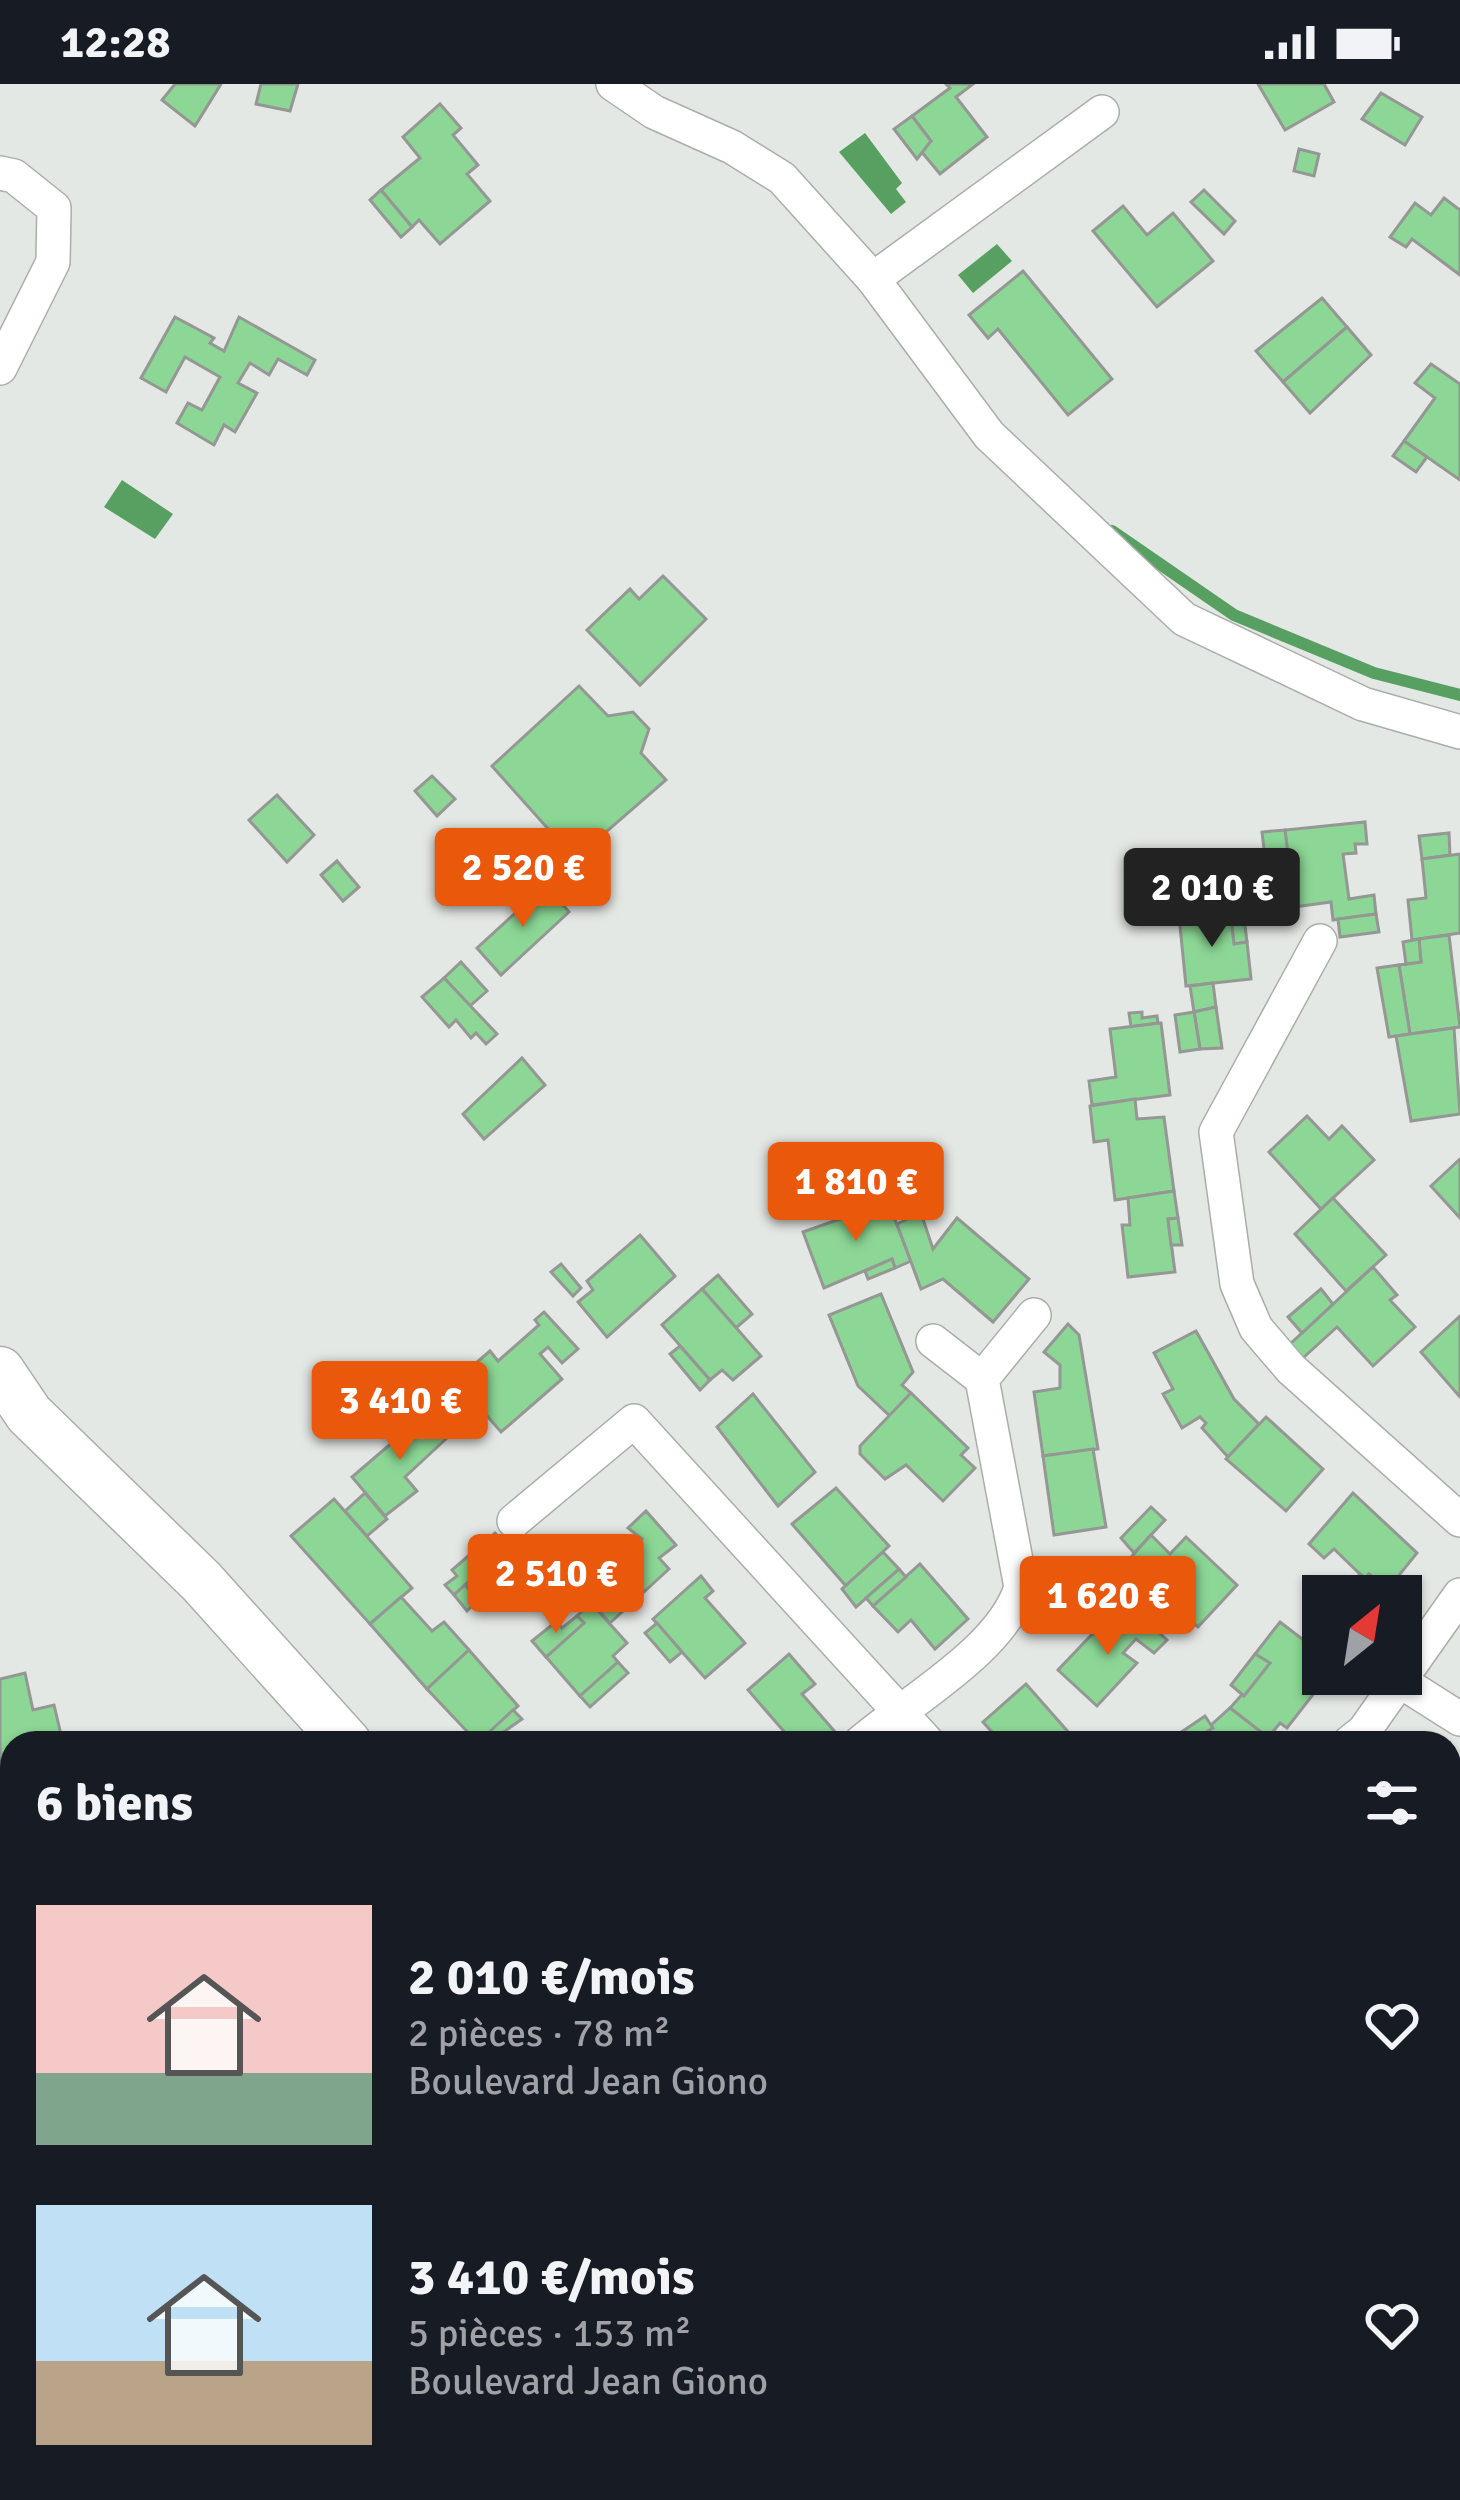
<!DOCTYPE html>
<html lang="fr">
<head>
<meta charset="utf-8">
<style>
	body { margin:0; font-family:Signika,sans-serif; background:#242831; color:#f1f3f6; height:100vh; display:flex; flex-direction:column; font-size:45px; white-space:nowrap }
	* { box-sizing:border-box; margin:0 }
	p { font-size:39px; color:#9ea1a6 }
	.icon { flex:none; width:66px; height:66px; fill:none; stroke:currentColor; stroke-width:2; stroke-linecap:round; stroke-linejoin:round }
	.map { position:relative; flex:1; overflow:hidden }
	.drawer { position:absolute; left:0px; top:1647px; width:1461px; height:771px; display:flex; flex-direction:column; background:#171b24; border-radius:36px 36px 0 0; box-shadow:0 3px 9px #0004 }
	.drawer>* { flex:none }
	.needle { width:78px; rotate:30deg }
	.controls { position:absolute; left:1302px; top:1491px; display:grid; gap:24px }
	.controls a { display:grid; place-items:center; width:120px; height:120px; border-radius:0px; background:#171b24; box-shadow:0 3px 9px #0004; font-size:60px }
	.price { position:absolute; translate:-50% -102px; padding:0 27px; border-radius:12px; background:#ea580c; color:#fff; font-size:39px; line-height:78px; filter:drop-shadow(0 3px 6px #0008) }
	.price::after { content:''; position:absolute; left:50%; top:72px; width:36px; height:27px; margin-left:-18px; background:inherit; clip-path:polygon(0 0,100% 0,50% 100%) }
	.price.on { background:#222; color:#fff }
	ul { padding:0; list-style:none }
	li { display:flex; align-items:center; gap:36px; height:300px; padding:0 36px }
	li span { display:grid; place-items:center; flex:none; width:336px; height:240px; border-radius:0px; color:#555 }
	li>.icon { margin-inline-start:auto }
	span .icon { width:144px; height:144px; fill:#fffc; stroke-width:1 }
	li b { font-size:51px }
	h2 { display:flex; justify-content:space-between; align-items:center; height:144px; padding:0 36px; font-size:51px }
	.status { display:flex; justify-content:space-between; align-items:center; height:84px; padding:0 60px; background:#171b24; direction:ltr }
	.status svg { height:33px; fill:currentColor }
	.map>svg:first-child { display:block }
</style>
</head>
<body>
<div class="status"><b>12:28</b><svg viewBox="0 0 49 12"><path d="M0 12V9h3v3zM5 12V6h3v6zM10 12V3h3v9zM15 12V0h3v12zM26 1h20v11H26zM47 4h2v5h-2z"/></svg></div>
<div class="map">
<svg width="1460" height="2416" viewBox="0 0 1460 2416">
	<rect width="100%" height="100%" fill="#e4e8e4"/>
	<!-- water -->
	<g fill="#58a062">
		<polygon points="865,49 902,99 896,105 906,118 891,130 839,68"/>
		<polygon points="997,160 1012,177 973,209 958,191"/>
		<polygon points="122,396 173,430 155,455 104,423"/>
	</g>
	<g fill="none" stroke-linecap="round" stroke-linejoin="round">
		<!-- stream -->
		<polyline stroke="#58a062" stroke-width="12" points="1112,447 1234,531 1374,589 1460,611"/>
	</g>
	<!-- building -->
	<g fill="#8cd795" stroke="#949794" stroke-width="3">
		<polygon points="175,0 221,0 195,42 162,16"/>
		<polygon points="261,0 298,0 290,27 256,20"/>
		<polygon points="946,0 973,0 956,13 987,53 940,90 920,66 931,57 912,32 950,4"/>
		<polygon points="1258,0 1324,0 1334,18 1285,46"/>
		<polygon points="1381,9 1422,33 1405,61 1362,35"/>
		<polygon points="440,20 461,44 453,51 478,81 467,90 490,117 440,160 419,136 412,143 381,106 420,74 403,53"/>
		<polygon points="912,32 931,57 917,75 894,45"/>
		<polygon points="1299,65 1319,70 1314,92 1294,87"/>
		<polygon points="381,106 412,143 401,153 370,116"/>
		<polygon points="1204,106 1235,137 1224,150 1191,118"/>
		<polygon points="1444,114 1460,126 1460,191 1412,155 1406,163 1390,153 1415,119 1431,131"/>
		<polygon points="1123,122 1147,151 1173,129 1213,177 1157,223 1093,147"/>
		<polygon points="1023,187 1112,295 1068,331 998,245 988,254 969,231"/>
		<polygon points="1322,214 1347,243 1283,298 1256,267"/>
		<polygon points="175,233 214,254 210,259 224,267 239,233 315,276 307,291 278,275 269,291 250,279 238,299 257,309 235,348 224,341 214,361 177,339 188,319 202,326 220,293 185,273 166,308 141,294"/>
		<polygon points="1347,243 1371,271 1310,329 1283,298"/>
		<polygon points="1431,280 1460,300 1460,396 1404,357 1435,314 1415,299"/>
		<polygon points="1404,357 1427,373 1416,388 1393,372"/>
		<polygon points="663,492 706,535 640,601 587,546 630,505 639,515"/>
		<polygon points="579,602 608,632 633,628 649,645 641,669 666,696 575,775 492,682"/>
		<polygon points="432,692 455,715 437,732 415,707"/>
		<polygon points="277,711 314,751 287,778 249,736"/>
		<polygon points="1365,738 1367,760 1355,760 1356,769 1343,770 1349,815 1374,811 1376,830 1333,836 1331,818 1294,823 1285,746"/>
		<polygon points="1285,746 1290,786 1267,790 1262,748"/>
		<polygon points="1449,749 1450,771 1422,775 1419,752"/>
		<polygon points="1460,770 1460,849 1412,856 1408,816 1426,814 1422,775"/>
		<polygon points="337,777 359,803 343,817 321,791"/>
		<polygon points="546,801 569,828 501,891 477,864"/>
		<polygon points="1243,825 1247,858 1234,860 1230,827"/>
		<polygon points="1230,827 1234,860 1247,858 1251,895 1186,902 1179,832"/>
		<polygon points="1376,830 1379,848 1340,853 1338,835"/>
		<polygon points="1449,851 1460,943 1410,950 1399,881 1421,878 1419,855"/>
		<polygon points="1419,855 1421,878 1406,880 1403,858"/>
		<polygon points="461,878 487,907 470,922 444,894"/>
		<polygon points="1399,881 1410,950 1389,953 1377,884"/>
		<polygon points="444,894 497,950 486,960 476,949 471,954 456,936 449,943 422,913"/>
		<polygon points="1213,899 1216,923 1194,928 1190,902"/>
		<polygon points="1216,923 1222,964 1200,965 1194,928"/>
		<polygon points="1142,928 1142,934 1157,932 1158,939 1131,943 1129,929"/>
		<polygon points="1194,928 1200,965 1180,968 1175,931"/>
		<polygon points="1161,939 1170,1011 1092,1021 1089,997 1116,993 1110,945"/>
		<polygon points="1454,944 1460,1030 1411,1037 1396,952"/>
		<polygon points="522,974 545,1001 484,1055 463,1030"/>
		<polygon points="1135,1015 1137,1035 1164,1033 1174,1107 1115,1116 1108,1056 1094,1058 1090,1022"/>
		<polygon points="1307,1032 1329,1055 1342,1042 1374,1076 1321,1125 1269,1068"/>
		<polygon points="1460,1075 1460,1134 1431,1102"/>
		<polygon points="1174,1107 1178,1134 1168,1135 1175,1188 1128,1193 1122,1141 1130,1141 1128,1114"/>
		<polygon points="1333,1114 1386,1171 1346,1207 1295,1150"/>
		<polygon points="888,1118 911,1177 895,1184 892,1175 824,1204 803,1148"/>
		<polygon points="921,1129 933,1165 957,1134 1029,1195 993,1238 943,1195 921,1205 897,1140"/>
		<polygon points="1178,1134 1182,1161 1171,1161 1168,1135"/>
		<polygon points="640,1151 675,1192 607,1253 578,1218 593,1206 587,1197"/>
		<polygon points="892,1175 895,1184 868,1195 865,1187"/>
		<polygon points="561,1180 581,1204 573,1212 551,1188"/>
		<polygon points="1373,1183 1397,1211 1390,1216 1415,1243 1373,1282 1337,1243 1303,1274 1290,1260"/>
		<polygon points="718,1191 752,1230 736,1244 702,1205"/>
		<polygon points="702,1205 761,1272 733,1296 722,1286 710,1296 662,1241"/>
		<polygon points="1321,1205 1333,1220 1302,1249 1288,1233"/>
		<polygon points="881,1210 913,1288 902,1301 911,1309 890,1332 858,1302 829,1231"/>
		<polygon points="544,1228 578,1265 562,1279 548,1263 540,1270 562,1295 501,1348 456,1296 490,1267 498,1277 539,1241 535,1236"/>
		<polygon points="1460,1232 1460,1313 1421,1268"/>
		<polygon points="1068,1240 1079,1251 1098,1365 1043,1372 1034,1308 1060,1304 1060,1281 1044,1268"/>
		<polygon points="1196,1247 1234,1315 1259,1340 1228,1373 1202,1344 1206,1339 1200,1333 1182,1344 1163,1310 1173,1305 1154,1269"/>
		<polygon points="680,1262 710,1296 700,1306 670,1270"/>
		<polygon points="911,1309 968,1364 961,1371 975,1384 943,1417 906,1381 885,1395 860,1370 860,1362"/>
		<polygon points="753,1310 815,1388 778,1422 717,1343"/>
		<polygon points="423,1325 448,1353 405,1393 417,1407 385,1432 352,1393 407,1346 402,1343"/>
		<polygon points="1266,1333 1323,1385 1286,1427 1226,1375"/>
		<polygon points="1093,1365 1106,1443 1054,1451 1043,1372"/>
		<polygon points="836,1404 889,1462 846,1502 792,1440"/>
		<polygon points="365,1409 387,1435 367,1452 345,1427"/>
		<polygon points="1353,1409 1417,1469 1388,1505 1369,1490 1365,1494 1360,1490 1334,1465 1324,1474 1309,1460"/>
		<polygon points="334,1415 412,1504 370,1540 291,1452"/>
		<polygon points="1151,1423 1165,1436 1134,1469 1121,1454"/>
		<polygon points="646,1427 676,1461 659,1474 669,1485 610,1539 571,1496 599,1468 613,1484 642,1455 628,1444"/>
		<polygon points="495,1449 508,1464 454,1511 445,1501 457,1492 452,1486"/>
		<polygon points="1151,1451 1170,1470 1186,1453 1237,1501 1198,1543 1124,1481"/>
		<polygon points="508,1464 522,1479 478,1516 465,1501"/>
		<polygon points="883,1468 899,1485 856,1523 842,1505"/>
		<polygon points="920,1480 968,1535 935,1565 911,1536 898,1548 873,1522"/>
		<polygon points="899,1485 906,1493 873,1522 866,1514"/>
		<polygon points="1360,1490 1365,1494 1369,1490 1388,1505 1382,1512 1368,1512 1353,1498"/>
		<polygon points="701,1492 713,1507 705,1514 745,1559 705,1594 653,1535"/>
		<polygon points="465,1501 478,1516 467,1527 454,1511"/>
		<polygon points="401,1513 432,1547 444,1538 469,1566 427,1605 370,1540"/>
		<polygon points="591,1519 627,1559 613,1572 618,1578 580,1612 546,1573 584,1539 577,1532"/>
		<polygon points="1137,1528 1167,1556 1154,1569 1136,1555 1123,1569 1137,1579 1097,1622 1058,1586 1097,1545 1110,1557"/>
		<polygon points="577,1532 584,1539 546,1573 532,1557 557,1537 562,1544"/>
		<polygon points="1280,1538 1323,1571 1323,1590 1329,1590 1287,1644 1280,1639 1268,1654 1230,1624 1270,1579 1255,1570"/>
		<polygon points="657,1539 682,1568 670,1578 645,1549"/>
		<polygon points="469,1566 518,1622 478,1659 427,1605"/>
		<polygon points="789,1570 815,1600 802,1610 836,1649 825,1659 794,1659 748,1606"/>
		<polygon points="1255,1570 1270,1579 1244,1612 1231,1601"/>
		<polygon points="618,1578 628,1589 590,1623 580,1612"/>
		<polygon points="25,1589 33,1626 54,1621 63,1659 12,1659 12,1767 0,1770 0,1595"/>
		<polygon points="1026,1600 1078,1659 1030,1659 1024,1651 1016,1659 1002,1659 983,1638"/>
		<polygon points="1230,1624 1265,1651 1258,1659 1191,1659"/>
		<polygon points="513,1626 522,1635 488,1659 483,1654"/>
		<polygon points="1205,1632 1213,1644 1187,1659 1180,1649"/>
		<polygon points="1457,1707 1460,1758 1449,1759 1449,1708"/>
		<polygon points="12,1767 12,1941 0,1944 0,1770"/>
		<polygon points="1460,2015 1460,2083 1449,2079 1449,2042"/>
		<polygon points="1449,2146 1460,2150 1460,2207 1454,2221 1449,2219"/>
		<polygon points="13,2406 78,2406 81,2416 1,2416 0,2410"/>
		<polygon points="1170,2406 1219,2406 1206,2416 1178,2416"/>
	</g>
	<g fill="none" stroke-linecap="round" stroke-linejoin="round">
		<!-- street casing -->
		<g stroke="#aaaeab" stroke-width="36">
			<g id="street">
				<polyline points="613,0 654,28 732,63 782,94 873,195 989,351 1184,535 1363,620 1460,648"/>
				<polyline points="0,89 14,92 54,124 53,178 0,284"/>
				<polyline points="873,195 1102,28"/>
				<polyline points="1320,857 1216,1048 1237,1200 1256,1244 1291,1285 1460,1436"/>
				<polyline points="933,1257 982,1295"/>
				<polyline points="514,1437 634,1337 928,1659"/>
				<polyline points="1400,1597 1460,1635"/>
				<path d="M 860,1659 C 909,1617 1003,1565 1021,1503 L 982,1295 L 1034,1231"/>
				<polyline points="1349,1659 1364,1647 1460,1511"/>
				<polyline points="0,2104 12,2118"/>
				<polyline points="216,2406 222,2416"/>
				<polyline points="494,2416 505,2406"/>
			</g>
		</g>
		<!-- secondary casing -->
		<g stroke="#aaaeab" stroke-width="51">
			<g id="secondary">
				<polyline points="0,1287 29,1330 201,1497 347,1659"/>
				<polyline points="956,2406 965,2416"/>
				<polyline points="1015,2406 1022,2416"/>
			</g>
		</g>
		<!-- street -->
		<use href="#street" stroke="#fff" stroke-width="33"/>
		<!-- secondary -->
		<use href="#secondary" stroke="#fff" stroke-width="48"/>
	</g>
</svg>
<div class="controls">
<a><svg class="needle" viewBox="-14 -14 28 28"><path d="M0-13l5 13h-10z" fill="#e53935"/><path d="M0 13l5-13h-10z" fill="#9ea1a6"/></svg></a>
</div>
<b class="price" style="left:523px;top:846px">2 520 €</b>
<b class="price on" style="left:1212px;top:866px">2 010 €</b>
<b class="price" style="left:856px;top:1160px">1 810 €</b>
<b class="price" style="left:400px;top:1379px">3 410 €</b>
<b class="price" style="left:556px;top:1552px">2 510 €</b>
<b class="price" style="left:1108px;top:1574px">1 620 €</b>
<section class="drawer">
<h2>6 biens<svg class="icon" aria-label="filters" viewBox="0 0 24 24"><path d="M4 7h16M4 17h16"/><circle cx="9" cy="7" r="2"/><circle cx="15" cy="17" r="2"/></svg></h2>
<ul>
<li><span style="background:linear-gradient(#f6c9c9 70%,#7fa58c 0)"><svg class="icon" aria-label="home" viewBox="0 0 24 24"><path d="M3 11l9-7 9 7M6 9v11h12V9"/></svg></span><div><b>2 010 €/mois</b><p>2 pièces · 78 m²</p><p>Boulevard Jean Giono</p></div><svg class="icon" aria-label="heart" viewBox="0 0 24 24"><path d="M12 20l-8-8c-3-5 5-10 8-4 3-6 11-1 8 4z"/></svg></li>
<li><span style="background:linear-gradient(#bfe0f5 65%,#b9a48a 0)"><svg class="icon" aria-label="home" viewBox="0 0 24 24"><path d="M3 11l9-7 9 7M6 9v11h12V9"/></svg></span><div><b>3 410 €/mois</b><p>5 pièces · 153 m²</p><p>Boulevard Jean Giono</p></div><svg class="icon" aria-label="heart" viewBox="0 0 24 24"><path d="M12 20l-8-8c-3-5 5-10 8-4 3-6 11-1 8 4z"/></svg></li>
</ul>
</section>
</div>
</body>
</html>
